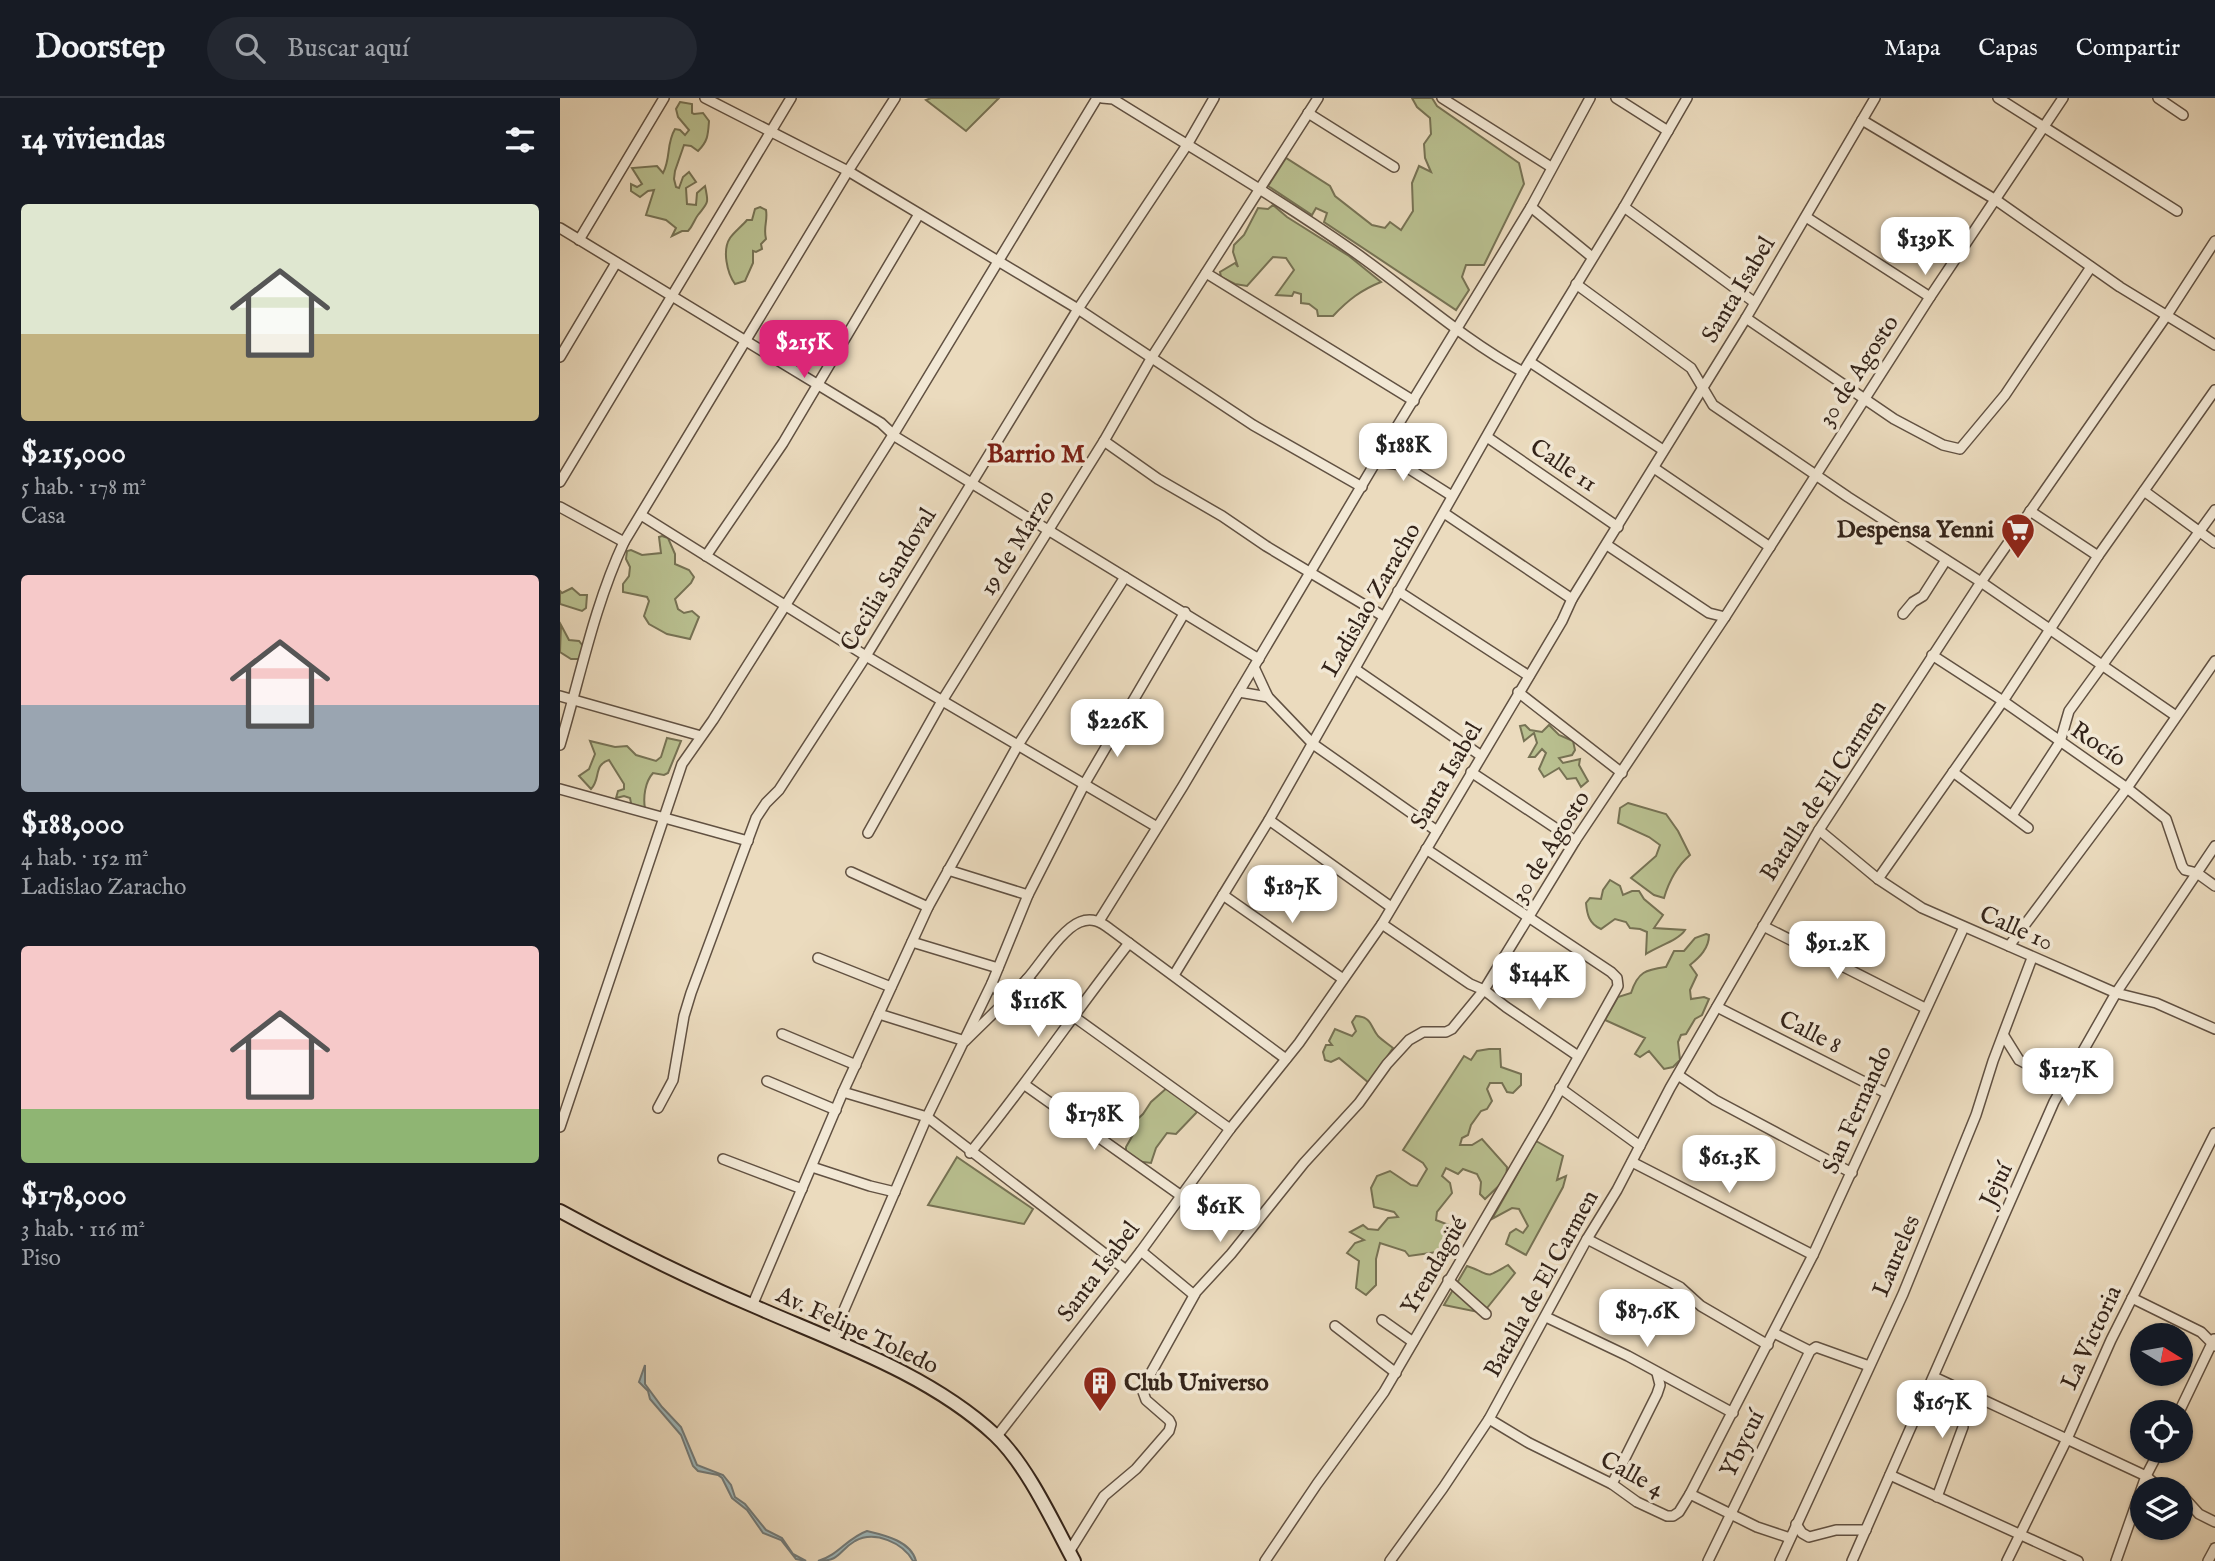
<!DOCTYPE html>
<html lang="es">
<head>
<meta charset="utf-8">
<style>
	body { margin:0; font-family:"IM FELL English",serif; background:#242831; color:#f1f3f6; height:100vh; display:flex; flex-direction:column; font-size:26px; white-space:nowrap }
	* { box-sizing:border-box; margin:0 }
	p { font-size:23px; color:#9ea1a6 }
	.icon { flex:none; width:38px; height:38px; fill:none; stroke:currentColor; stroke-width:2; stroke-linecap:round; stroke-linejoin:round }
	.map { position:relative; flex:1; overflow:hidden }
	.side { display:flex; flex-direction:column; background:#171b24; width:560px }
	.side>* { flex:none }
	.needle { width:46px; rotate:101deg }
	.tools { position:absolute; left:1570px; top:1225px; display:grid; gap:14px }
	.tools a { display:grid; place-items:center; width:63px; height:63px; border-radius:50%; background:#171b24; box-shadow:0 2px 5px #0004; font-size:35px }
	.price { position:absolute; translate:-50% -60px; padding:0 16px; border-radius:14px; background:#fff; color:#222; font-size:23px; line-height:46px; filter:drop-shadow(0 2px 4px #0008) }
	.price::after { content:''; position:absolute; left:50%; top:42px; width:21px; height:16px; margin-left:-10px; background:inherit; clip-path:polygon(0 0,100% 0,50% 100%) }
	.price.on { background:#db2777; color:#fff }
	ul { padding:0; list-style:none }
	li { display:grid; align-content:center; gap:14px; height:371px; padding:0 21px }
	li span { display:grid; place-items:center; height:217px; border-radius:7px; color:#555 }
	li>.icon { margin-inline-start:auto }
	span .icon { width:126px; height:126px; fill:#fffc; stroke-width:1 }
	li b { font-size:30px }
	h2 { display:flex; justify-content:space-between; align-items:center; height:84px; padding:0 21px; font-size:30px }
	header { display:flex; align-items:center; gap:42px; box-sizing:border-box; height:98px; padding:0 35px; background:#171b24; border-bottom:2px solid #363941 }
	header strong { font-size:33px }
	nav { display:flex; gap:38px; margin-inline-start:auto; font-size:24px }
	.search { width:490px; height:63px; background:#242831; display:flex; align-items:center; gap:18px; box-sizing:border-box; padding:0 24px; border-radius:38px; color:#9ea1a6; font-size:26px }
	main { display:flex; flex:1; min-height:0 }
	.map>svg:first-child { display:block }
</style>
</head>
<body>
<header>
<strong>Doorstep</strong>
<div class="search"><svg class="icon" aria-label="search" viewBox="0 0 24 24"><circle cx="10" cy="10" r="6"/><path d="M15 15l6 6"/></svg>Buscar aquí</div>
<nav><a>Mapa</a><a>Capas</a><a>Compartir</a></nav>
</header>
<main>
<section class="side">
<h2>14 viviendas<svg class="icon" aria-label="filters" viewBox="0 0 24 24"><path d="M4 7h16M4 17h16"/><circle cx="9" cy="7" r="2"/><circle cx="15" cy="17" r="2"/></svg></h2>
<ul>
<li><span style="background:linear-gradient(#dfe7d0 60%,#c2b280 0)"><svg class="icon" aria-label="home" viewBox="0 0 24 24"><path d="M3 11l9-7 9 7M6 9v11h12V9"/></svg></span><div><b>$215,000</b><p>5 hab. · 178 m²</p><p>Casa</p></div></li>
<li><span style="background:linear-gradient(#f6c9c9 60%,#9aa5b1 0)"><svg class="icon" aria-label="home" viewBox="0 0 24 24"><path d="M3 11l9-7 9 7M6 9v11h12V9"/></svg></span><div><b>$188,000</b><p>4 hab. · 152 m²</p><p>Ladislao Zaracho</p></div></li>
<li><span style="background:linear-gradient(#f6c9c9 75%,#8fb573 0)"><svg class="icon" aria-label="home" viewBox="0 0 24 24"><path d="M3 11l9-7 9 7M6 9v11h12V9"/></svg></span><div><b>$178,000</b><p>3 hab. · 116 m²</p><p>Piso</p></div></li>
</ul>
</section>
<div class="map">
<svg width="1655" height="1463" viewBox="0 0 1655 1463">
	<rect width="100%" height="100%" fill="#ebdbbe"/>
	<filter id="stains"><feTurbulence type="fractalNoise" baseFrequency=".00286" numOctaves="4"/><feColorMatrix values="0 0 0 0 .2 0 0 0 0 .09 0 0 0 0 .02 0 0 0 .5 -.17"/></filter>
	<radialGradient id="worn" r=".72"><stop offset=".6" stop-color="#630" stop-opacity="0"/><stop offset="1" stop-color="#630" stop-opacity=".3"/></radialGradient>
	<!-- green -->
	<g fill="#b9c090" stroke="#767254" stroke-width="2">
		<polygon points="371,0 439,0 406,33 366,2"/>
		<polygon points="852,0 872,0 877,8 959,65 964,86 924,167 906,167 902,179 909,192 896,212 764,124 767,115 756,110 752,117 708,88 726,60 770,88 775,98 812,127 825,130 830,124 841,132 853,113 852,85 859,68 871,74 865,60 864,46 871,36 870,20 857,9"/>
		<path d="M 120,4 L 132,6 L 132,15 L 134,16 L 143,15 L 149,23 C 148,37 148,43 138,53 L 131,48 L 124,47 L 115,73 L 114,81 L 116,89 L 119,90 L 123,79 L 129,74 L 136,84 L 126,90 L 127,106 L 136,107 L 137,95 L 145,88 C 149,106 148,104 138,117 C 134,122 133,128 128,133 L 122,133 L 112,138 L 116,130 L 106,122 L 86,117 L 94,92 L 88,93 L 80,99 L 71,93 L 71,86 L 77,89 L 82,86 L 72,70 L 97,68 L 103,75 C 111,60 106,46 115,31 L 120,32 L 125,37 L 129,32 L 118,19 L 116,11 Z"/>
		<path d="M 713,107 L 727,119 L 789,158 L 821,184 C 801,192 788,202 773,218 L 758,218 L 757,212 L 749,206 L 741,205 L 741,196 L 734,194 L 732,198 L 716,197 L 734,172 L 726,160 L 713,159 L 687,188 L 675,186 L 661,179 L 660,174 L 675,165 L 678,169 L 673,154 L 674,147 L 684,137 L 698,110 L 708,111 Z"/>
		<path d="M 200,109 L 206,112 C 208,123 203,129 206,141 L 201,146 L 202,151 L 196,154 L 193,153 L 193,165 L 185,183 L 175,186 C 167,175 162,152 170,140 C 174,134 182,128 187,122 L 192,122 L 195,111 Z"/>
		<polygon points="102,438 108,440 115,456 115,466 129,472 134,479 131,485 115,501 118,511 124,515 132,513 139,519 130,541 107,536 89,526 84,518 89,503 87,499 63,494 63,486 69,478 70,469 66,461 67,453 71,452 82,457 101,455 99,439"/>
		<polygon points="12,490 20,497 27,497 26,510 22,513 0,506 0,493 2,495"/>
		<polygon points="1,527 9,542 19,543 23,548 23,555 19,561 11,561 0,554"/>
		<polygon points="965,627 970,632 982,634 989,627 999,637 1013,643 1015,652 1012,657 999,660 1003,665 1020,661 1019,667 1028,683 1021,689 1016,680 1007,681 999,670 984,679 979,671 986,655 982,651 975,659 969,659 977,645 974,635 964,643 960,628"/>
		<path d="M 107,640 L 121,643 L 108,675 L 104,677 L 93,675 C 85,684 83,699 85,711 L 72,710 L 70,700 L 64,698 L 56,700 L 58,693 L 64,691 L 64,686 L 49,662 C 33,667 41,681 31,691 L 19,678 L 29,671 L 35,656 L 30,643 L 55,649 L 67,648 L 76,657 L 96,663 L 101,659 Z"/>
		<path d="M 1068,705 L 1106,716 L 1118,733 L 1130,757 C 1116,769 1109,783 1104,800 L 1094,797 L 1071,780 L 1096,758 L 1100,747 L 1089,739 L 1058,725 L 1060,710 Z"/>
		<path d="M 1050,782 L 1060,788 L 1063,797 L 1072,793 L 1079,793 L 1084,801 L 1103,817 L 1094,830 L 1125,832 C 1119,842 1098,848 1086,856 L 1087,834 L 1080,831 L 1070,830 L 1066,824 L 1055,821 L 1041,831 C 1029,826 1027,816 1026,805 L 1030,800 L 1041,801 L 1043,792 Z"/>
		<path d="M 1146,836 L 1149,837 C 1149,850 1140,859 1130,867 L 1137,877 L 1130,892 L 1131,901 L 1144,899 L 1149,901 L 1142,917 L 1135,921 L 1126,936 L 1121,937 L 1118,944 L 1120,962 L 1113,969 L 1104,971 L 1089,953 L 1080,959 L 1075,956 L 1085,940 L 1045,922 L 1058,899 L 1071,895 C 1078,873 1086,872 1106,869 L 1114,853 L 1124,853 L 1135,840 Z"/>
		<path d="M 796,918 C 812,919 810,928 818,938 C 822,942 828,946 833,950 L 809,985 L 779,960 L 771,964 L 765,962 L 763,954 L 766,947 L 772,947 L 769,943 L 775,931 L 792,938 L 796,933 L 792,924 Z"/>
		<polygon points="929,951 940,951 941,969 961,976 961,987 953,995 947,994 942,985 930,985 927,991 932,1003 927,1011 921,1013 911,1027 908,1037 902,1040 900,1047 912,1047 922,1041 947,1069 946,1081 925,1101 920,1096 921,1084 917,1076 903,1071 898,1076 886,1070 882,1078 890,1085 892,1095 877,1114 876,1122 894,1129 887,1142 877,1154 849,1158 845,1153 820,1145 816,1161 816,1187 806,1197 796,1190 799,1163 787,1155 795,1145 804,1142 790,1134 803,1127 808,1131 818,1132 828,1120 838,1119 834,1114 814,1109 811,1090 817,1078 830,1073 851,1087 857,1088 867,1071 863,1065 843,1052 904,958 911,962 917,953"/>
		<polygon points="609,988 637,1014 616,1036 607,1035 596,1050 591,1065 576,1063 566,1054 566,1049 574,1035 572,1026 583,1016 591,1004"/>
		<polygon points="976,1043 1003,1058 997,1082 1006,1078 1003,1089 966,1157 946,1146 950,1135 956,1131 963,1135 968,1128 959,1111 952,1110 932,1121"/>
		<polygon points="397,1059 473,1111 464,1126 368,1107"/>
		<path d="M 948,1167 L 955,1175 L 923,1215 L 884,1207 L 907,1168 C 934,1177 922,1182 948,1167 Z"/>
	</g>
	<!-- water -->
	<g fill="#9db8bc" stroke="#737c7b" stroke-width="2">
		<polygon points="85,1267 85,1286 102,1309 121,1329 137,1367 163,1377 171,1387 175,1399 185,1406 206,1432 222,1440 233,1456 246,1463 236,1461 221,1442 203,1435 187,1412 172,1400 162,1380 158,1377 138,1373 133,1368 121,1337 90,1301 88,1293 79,1284"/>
		<path d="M 307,1433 C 324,1437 351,1443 356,1463 L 353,1463 C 343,1445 315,1432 295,1443 C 278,1453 281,1463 258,1463 C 279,1457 287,1440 307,1433 Z"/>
	</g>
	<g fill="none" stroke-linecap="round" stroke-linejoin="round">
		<!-- street casing -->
		<g stroke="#615142" stroke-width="12">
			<g id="street">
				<polyline points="145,0 288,73 518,211 693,327 802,389"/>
				<path d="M 542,0 L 553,1 C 633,51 715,98 793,153 C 850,193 902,241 963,274"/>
				<polyline points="882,0 991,69"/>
				<polyline points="1030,0 971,109 1032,159"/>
				<polyline points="1056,0 1108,33"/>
				<polyline points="1438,0 1617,113"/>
				<polyline points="1598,0 1623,17"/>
				<polyline points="748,15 834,69"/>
				<polyline points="1302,22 1436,102 1560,189 1655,247"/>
				<polyline points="1064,109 1194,204"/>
				<polyline points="1246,119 1370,199"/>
				<polyline points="0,130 321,325 336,339 699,561"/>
				<polyline points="19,142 104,0"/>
				<polyline points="646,175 854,303"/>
				<polyline points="1016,186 1131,270 1153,307 1288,399 1421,484 1616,618"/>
				<polyline points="1186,220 1334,321 1383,347 1400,351 1445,297 1531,169"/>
				<polyline points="0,259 56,165"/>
				<polyline points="970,264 1103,352"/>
				<polyline points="927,339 1058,429"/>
				<polyline points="830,340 843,367 892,398"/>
				<polyline points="544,343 598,381 662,418 706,448 823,518"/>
				<polyline points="816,364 843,367"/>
				<polyline points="1094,370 1210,449"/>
				<polyline points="0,384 231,0"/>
				<polyline points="1584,393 1655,445"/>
				<polyline points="0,409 64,444 288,73 335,0"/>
				<polyline points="1470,413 1538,458 1655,292"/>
				<polyline points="884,415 1012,501"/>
				<polyline points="81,417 306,558 597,729"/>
				<polyline points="1047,447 1149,515 1165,519"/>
				<polyline points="146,458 223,345 359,116"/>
				<polyline points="838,493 969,578"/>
				<polyline points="1343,516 1353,504 1363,498 1386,462"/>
				<polyline points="1372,557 1443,603 1567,690 1606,721 1622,768 1625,772 1637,775 1655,788"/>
				<polyline points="694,569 708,599 753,646 877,733"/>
				<polyline points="795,571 920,657"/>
				<polyline points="679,594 708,599"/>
				<polyline points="958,594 1062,675"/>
				<polyline points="0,598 141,638"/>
				<path d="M 0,647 C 20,580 34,508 64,444"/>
				<polyline points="911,674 1015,743"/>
				<polyline points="1393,674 1468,730"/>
				<polyline points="0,691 188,743"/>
				<polyline points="1453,716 1500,644 1509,613 1655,412"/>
				<polyline points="709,722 831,809"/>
				<polyline points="1259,732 1318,781 1362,810 1556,895 1596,905 1655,931"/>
				<polyline points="308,735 382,603 544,343 592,259 758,0"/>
				<polyline points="388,772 468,797"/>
				<polyline points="291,774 368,809"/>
				<polyline points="1318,781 1443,603 1538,458"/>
				<polyline points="663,797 783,881"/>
				<polyline points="539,823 623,688 830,340 971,109"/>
				<polyline points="822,826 910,886 924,892 946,909 1018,958"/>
				<polyline points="1203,828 1365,910"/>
				<polyline points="352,844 438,870"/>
				<polyline points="1449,848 1567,690 1655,563"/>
				<polyline points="258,860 331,889"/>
				<polyline points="614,877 709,722 963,274 1064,109 1127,0"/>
				<polyline points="467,881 513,918 670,1031"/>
				<polyline points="432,885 439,894 448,901"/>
				<polyline points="1157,909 1326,995"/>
				<path d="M 319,916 L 405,943 C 426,922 448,902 468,880 C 481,865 502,831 520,824 C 532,819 541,824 550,831 L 726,961"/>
				<polyline points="222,936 296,967"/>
				<polyline points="1444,938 1459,962 1504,985"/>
				<polyline points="1118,977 1155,1002 1292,1075"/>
				<polyline points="207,983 276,1012"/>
				<polyline points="465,987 620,1097"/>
				<polyline points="1000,990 1080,1048"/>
				<polyline points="283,994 367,1019 566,1172"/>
				<polyline points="98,1010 113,982 124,918 131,895 196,720 206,705 219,692 306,558 518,211 627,47 654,0"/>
				<polyline points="0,1029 122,666 153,622 333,337 537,0"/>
				<path d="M 410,1055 C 466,987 515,914 569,845"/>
				<polyline points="163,1061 242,1091"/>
				<polyline points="1072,1064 1253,1157"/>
				<polyline points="252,1069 310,1088 335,1094"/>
				<polyline points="1027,1141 1120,1189 1141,1208 1208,1247"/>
				<polyline points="581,1153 634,1197"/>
				<polyline points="888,1182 926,1216"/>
				<polyline points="1572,1200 1641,1234 1655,1248"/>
				<polyline points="192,1208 283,994 368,809 458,647 565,479"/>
				<polyline points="986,1219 1068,1258 1173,1315"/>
				<polyline points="822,1222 853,1244"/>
				<polyline points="775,1228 836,1275"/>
				<polyline points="1214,1235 1250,1253"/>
				<polyline points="271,1242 367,1019 432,885 468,797 525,685 625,514"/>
				<polyline points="1374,1279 1586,1378 1596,1387 1616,1391"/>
				<path d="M 1368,1290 C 1382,1301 1403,1311 1403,1329 L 1377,1399"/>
				<polyline points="1619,1314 1654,1241"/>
				<polyline points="929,1321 969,1345 1052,1386 1077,1404 1107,1418 1113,1418 1119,1414 1130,1396 1197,1429 1230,1440"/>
				<polyline points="437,1338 581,1153 670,1031 739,945 822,826 1002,523 1012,501 1186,220 1315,0"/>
				<polyline points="1330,1377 1518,1463"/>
				<polyline points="1052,1386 1097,1296 1100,1287 1097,1275"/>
				<polyline points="1620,1395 1639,1416 1655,1424"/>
				<polyline points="1130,1396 1253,1157 1404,829"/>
				<polyline points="1236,1426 1242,1435 1249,1439 1276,1432 1306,1432"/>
				<polyline points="509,1454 544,1398 576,1371 609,1333 611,1326 609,1322 586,1302 582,1291 636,1194 671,1156 744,1065 799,1005 827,966 849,942 863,934 886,934 892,931 924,892 1015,743 1165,519 1370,199 1503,0"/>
				<polyline points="705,1463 757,1386 824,1294 987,1015 1058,888 1057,880 1051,874 866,751"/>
				<polyline points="830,1463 883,1390 929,1321 1027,1141 1057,1092 1110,990 1259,732 1421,484 1607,217 1655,143"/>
				<polyline points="1148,1463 1250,1253 1256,1249 1309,1268"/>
				<polyline points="1220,1463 1343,1196 1416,1017 1433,963 1472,860"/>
				<polyline points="1292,1463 1494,1004 1556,895 1655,748"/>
				<polyline points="1447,1463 1507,1341 1551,1242 1655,1035"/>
				<polyline points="1556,1463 1586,1378 1599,1353"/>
				<polyline points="1648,1463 1655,1450"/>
			</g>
		</g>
		<!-- secondary casing -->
		<g stroke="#332319" stroke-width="16">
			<path id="secondary" d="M 0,1113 C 64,1148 130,1181 196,1209 C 276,1244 371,1277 435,1337 C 467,1367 493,1424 514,1463"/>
		</g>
		<!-- street -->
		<use href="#street" stroke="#f2e8d5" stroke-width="9"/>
		<!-- secondary -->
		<use href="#secondary" stroke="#f2e8d5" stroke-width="12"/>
	</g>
	<!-- icons -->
	<defs>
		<g id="supermarket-pin" transform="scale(1.75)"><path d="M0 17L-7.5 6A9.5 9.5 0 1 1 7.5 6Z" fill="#8f2418" stroke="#f2e8d5"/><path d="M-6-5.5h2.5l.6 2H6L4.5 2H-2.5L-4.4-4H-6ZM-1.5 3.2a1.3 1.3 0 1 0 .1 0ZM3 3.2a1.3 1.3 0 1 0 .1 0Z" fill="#fff"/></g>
		<g id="building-pin" transform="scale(1.75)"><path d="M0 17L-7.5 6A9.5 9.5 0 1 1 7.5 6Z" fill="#8f2418" stroke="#f2e8d5"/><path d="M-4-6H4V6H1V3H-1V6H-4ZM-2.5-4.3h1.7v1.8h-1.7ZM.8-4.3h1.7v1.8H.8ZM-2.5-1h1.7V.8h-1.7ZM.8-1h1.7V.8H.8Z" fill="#fff"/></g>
	</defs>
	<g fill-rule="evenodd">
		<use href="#supermarket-pin" x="1458" y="432"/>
		<use href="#building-pin" x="540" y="1285"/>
	</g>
	<g text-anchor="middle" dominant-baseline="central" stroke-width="7" stroke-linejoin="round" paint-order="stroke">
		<!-- street labels -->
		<g font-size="24" fill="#332319" stroke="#f2e8d5">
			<text transform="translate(1179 192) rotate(-59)">Santa Isabel</text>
			<text transform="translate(1299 273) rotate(-57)">30 de Agosto</text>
			<text transform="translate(1003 368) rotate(34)">Calle 11</text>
			<text transform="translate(458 445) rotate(-58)">19 de Marzo</text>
			<text transform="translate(329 482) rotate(-59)">Cecilia Sandoval</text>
			<text transform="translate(812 502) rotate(-60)">Ladislao Zaracho</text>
			<text transform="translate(1538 647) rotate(34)">Rocío</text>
			<text transform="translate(887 678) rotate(-60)">Santa Isabel</text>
			<text transform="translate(1264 693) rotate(-57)">Batalla de El Carmen</text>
			<text transform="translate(991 749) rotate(-58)">30 de Agosto</text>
			<text transform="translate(1456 831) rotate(24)">Calle 10</text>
			<text transform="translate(1250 935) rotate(27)">Calle 8</text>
			<text transform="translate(1298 1012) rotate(-66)">San Fernando</text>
			<text transform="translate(1437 1087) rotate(-65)">Jejuí</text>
			<text transform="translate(1337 1158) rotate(-67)">Laureles</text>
			<text transform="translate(875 1168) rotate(-60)">Yrendagüé</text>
			<text transform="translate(539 1174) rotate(-53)">Santa Isabel</text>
			<text transform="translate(982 1186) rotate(-61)">Batalla de El Carmen</text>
			<text transform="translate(297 1233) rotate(25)">Av. Felipe Toledo</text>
			<text transform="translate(1532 1240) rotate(-65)">La Victoria</text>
			<text transform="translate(1183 1346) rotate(-64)">Ybycuí</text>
			<text transform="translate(1072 1377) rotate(29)">Calle 4</text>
		</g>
		<!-- poi labels -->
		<g font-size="24" font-weight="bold" fill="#332319" stroke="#f2e8d5" text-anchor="end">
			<text x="1434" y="432">Despensa Yenni</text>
			<text x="564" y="1285" text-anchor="start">Club Universo</text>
		</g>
		<!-- neighbourhood labels -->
		<g font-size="26" font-weight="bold" fill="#7a1f14" stroke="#f2e8d5">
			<text x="476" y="356">Barrio M</text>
		</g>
	</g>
	<rect width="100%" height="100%" filter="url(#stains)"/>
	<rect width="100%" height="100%" fill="url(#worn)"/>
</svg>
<div class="tools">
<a><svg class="needle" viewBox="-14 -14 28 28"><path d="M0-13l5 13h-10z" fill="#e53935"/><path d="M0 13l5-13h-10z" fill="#9ea1a6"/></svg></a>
<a><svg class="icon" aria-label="locate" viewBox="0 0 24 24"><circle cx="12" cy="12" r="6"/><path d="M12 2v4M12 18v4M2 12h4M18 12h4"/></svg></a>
<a><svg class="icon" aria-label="layers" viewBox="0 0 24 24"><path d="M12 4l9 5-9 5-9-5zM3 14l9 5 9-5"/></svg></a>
</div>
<b class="price" style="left:1365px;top:179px">$139K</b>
<b class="price on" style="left:244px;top:282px">$215K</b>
<b class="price" style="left:843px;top:385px">$188K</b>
<b class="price" style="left:557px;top:661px">$226K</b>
<b class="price" style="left:732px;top:827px">$187K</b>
<b class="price" style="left:1277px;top:883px">$91.2K</b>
<b class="price" style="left:979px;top:914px">$144K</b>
<b class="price" style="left:478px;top:941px">$116K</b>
<b class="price" style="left:1508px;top:1010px">$127K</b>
<b class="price" style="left:534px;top:1054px">$178K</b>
<b class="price" style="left:1169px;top:1097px">$61.3K</b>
<b class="price" style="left:660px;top:1146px">$61K</b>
<b class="price" style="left:1087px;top:1251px">$87.6K</b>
<b class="price" style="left:1382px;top:1342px">$167K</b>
</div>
</main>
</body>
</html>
